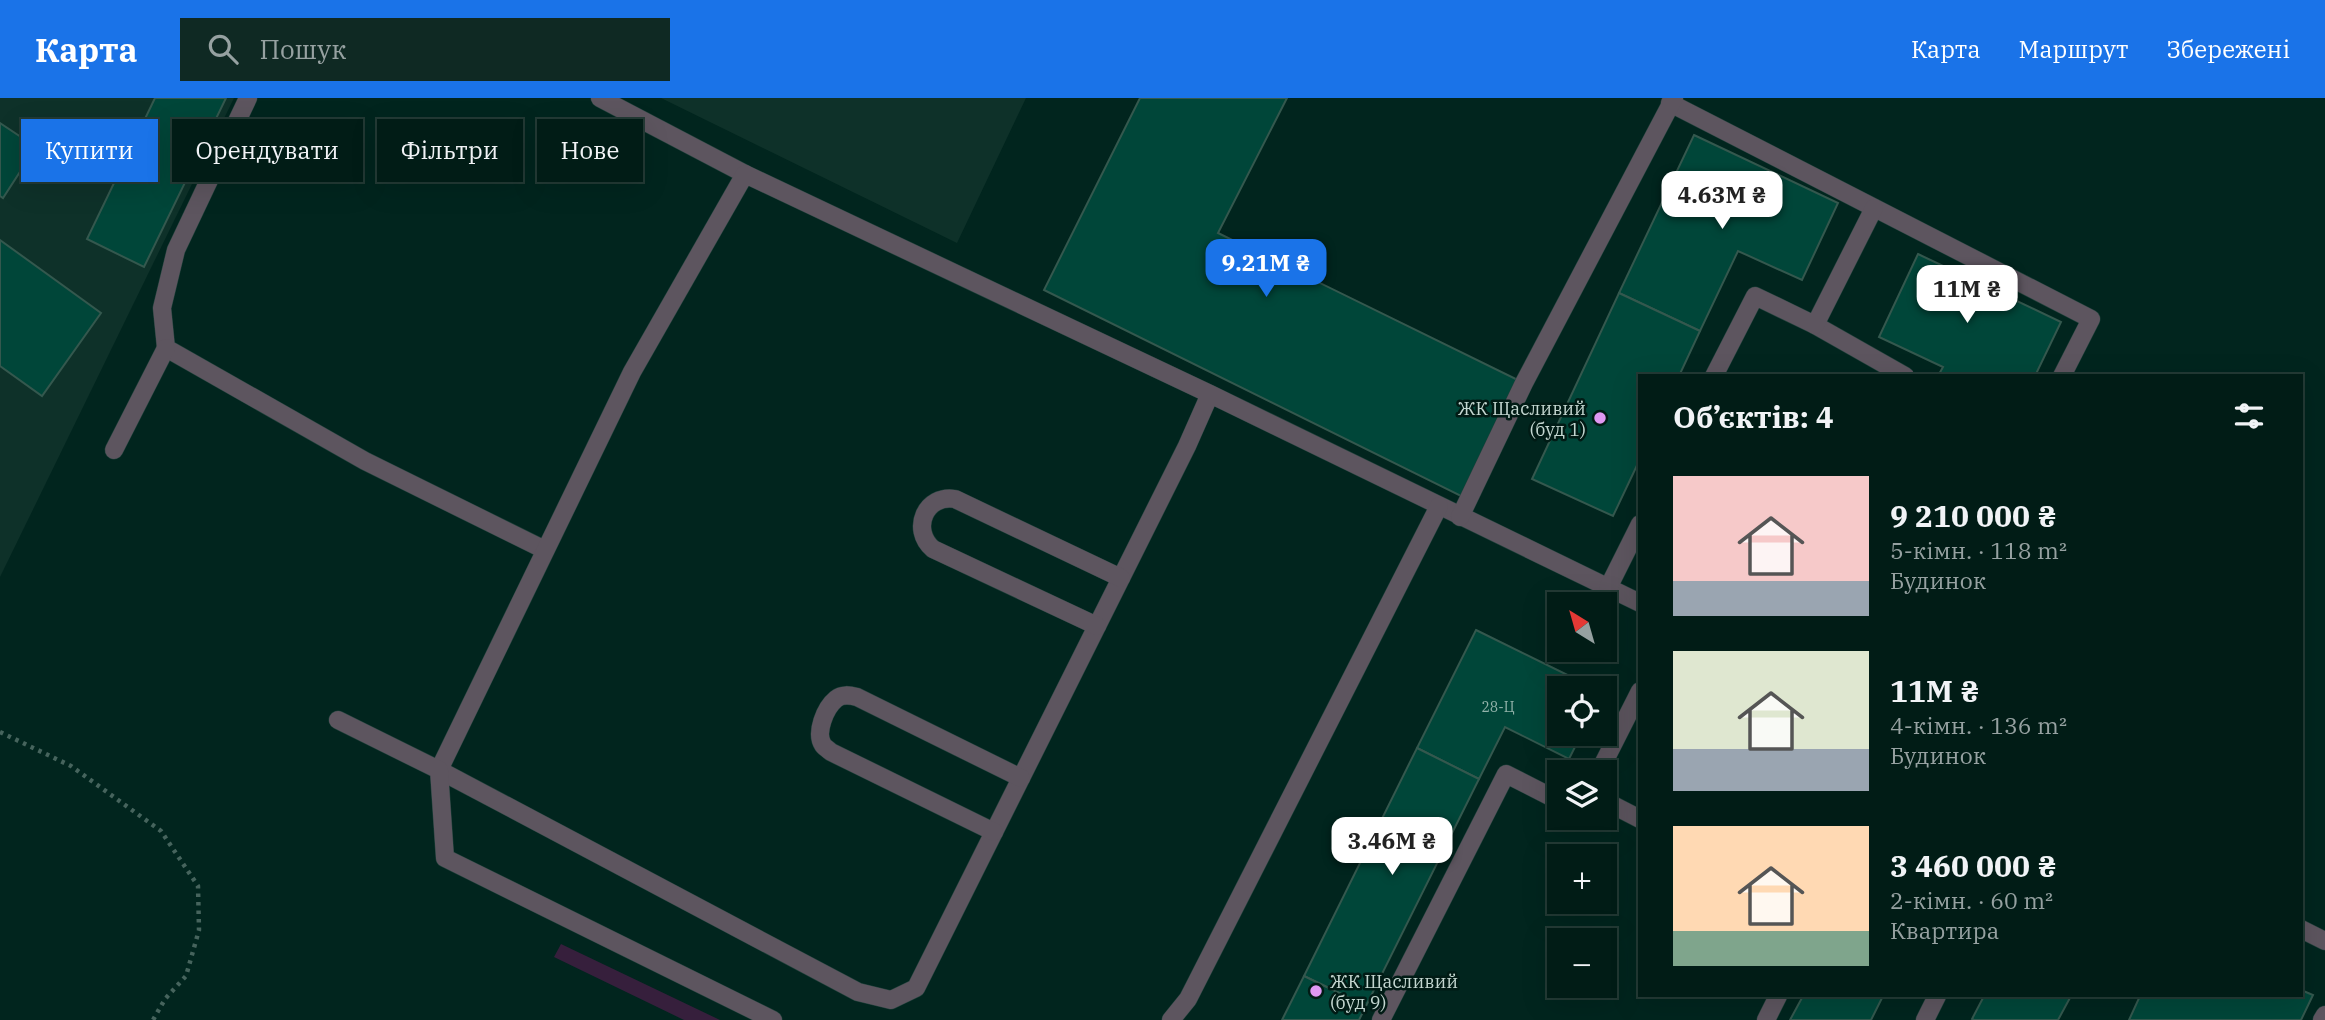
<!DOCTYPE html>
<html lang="uk">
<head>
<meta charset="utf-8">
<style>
	body { margin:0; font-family:"IBM Plex Serif",serif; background:#0f2923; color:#f1f3f6; height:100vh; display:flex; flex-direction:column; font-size:26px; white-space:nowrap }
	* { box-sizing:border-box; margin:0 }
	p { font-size:23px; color:#96a1a1 }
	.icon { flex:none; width:38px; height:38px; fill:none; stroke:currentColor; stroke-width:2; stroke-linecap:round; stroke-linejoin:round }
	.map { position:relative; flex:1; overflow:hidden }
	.details { position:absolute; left:1638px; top:276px; width:665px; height:623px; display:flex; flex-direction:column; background:#011c16; border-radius:0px; box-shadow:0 7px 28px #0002,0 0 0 2px #233a35 }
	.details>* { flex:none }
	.top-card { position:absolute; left:21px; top:21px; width:665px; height:63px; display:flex; gap:14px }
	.needle { width:46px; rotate:323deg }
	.controls { position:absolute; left:1547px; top:494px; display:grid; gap:14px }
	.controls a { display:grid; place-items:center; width:70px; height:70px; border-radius:0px; background:#011c16; box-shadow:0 7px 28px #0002,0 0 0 2px #233a35; font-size:35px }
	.price { position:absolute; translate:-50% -60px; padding:0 16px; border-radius:14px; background:#fff; color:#222; font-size:23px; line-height:46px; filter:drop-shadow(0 2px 4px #0008) }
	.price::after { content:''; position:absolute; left:50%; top:42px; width:21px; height:16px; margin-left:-10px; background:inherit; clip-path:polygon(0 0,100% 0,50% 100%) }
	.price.current { background:#1a73e8; color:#fff }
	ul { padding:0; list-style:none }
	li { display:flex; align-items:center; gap:21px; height:175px; padding:0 35px }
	li span { display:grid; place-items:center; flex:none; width:196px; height:140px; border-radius:0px; color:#555 }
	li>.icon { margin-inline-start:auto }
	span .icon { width:84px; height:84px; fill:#fffc; stroke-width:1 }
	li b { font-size:30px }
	h2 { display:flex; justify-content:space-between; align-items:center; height:84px; padding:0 35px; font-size:30px }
	.chip { padding:0 24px; border-radius:0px; background:#011c16; box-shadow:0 7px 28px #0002,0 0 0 2px #233a35; font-size:24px; line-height:63px }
	.chip.current { background:#1a73e8; color:#fff }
	header { display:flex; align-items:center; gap:42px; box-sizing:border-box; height:98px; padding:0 35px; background:#1a73e8; color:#fff }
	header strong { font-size:33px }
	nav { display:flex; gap:38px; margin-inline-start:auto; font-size:24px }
	.search { width:490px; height:63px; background:#0f2923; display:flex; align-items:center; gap:18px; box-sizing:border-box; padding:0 24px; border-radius:0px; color:#96a1a1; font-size:26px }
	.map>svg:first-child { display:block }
</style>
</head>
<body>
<header>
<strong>Карта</strong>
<div class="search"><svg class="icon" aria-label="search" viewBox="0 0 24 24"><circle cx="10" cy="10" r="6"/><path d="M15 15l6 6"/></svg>Пошук</div>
<nav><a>Карта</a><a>Маршрут</a><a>Збережені</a></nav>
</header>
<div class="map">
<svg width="2325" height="922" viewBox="0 0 2325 922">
	<rect width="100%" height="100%" fill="#01251e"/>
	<!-- built -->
	<g fill="#0e3129">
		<polygon points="0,0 234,0 0,479"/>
		<polygon points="661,0 1026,0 957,145"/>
	</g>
	<!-- green -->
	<polygon fill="#361f3c" points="561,846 720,922 684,922 554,859"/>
	<!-- building -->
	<g fill="#004639" stroke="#34584e" stroke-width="2">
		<polygon points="155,0 226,0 144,169 87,141"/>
		<polygon points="1140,0 1287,0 1218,135 1524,285 1467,401 1044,192"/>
		<polygon points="0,25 36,49 3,100 0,98"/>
		<polygon points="1694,37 1838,105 1802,182 1738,153 1700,233 1619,195"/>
		<polygon points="0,142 101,215 42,298 0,268"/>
		<polygon points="1918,156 2061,224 2035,278 1938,278 1943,269 1879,239"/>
		<polygon points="1619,195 1700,233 1679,278 1640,278 1640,361 1613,418 1532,381"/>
		<polygon points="1476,532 1594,590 1559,590 1559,635 1582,635 1569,661 1505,629 1479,681 1417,650"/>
		<polygon points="1417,650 1479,681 1366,908 1304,878"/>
		<polygon points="1304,878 1366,908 1359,922 1282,922"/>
		<polygon points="2301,892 2313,897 2301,922 2129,922 2140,898 2301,898"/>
		<polygon points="1803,898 1883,898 1871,922 1790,922"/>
		<polygon points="1984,898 2071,898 2058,922 1974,922 1972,921"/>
	</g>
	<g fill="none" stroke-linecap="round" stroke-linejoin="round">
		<!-- minor casing -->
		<g stroke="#20413b" stroke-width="19">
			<g id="minor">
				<polyline points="248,0 176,152 162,210 166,250 365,363 545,452"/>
				<polyline points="600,0 745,76"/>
				<polyline points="1670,5 2091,221 2062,278"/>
				<polyline points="1815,227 1905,278"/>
				<polyline points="1714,278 1755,198 1815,227 1874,110"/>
				<polyline points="1210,296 1187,348 916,890 891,902 858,894 439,672 632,274 745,76 1210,296 1640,505"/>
				<polyline points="114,352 166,250"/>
				<polyline points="1460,419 1524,285 1674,0"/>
				<polyline points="1608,490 1640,426"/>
				<path d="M 1097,528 L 933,451 C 910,431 926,396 955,401 L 1121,480"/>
				<polyline points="338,622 439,672 445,760 773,922"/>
				<polyline points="1599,674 1640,593"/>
				<polyline points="1605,703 1640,721"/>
				<path d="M 994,734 L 831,654 C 830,653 823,648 823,647 C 815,635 825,610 836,601 C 842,596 849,597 857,599 L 1021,680"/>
				<polyline points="2301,831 2325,843"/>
				<polyline points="1171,922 1188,901 1439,408"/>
				<polyline points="1381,922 1506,676 1559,703"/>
				<polyline points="1766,922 1778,898"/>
				<polyline points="1925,922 1937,898"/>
				<polyline points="2322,922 2325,917"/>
			</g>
		</g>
		<!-- path -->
		<polyline stroke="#46645d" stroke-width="4.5" stroke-dasharray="3.5 5" stroke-linecap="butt" points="0,634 71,668 161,733 198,788 199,832 186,878 165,901 153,922"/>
		<!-- minor -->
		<use href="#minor" stroke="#5d555f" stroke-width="18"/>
	</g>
	<!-- markers -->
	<g fill="#df98f2" stroke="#011b15" stroke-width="2.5">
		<circle cx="1600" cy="320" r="7"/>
		<circle cx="1316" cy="893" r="7"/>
	</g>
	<g text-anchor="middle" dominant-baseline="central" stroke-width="5" stroke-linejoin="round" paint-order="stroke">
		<!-- number labels -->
		<g font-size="14" fill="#93b3ab">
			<text x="1498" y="609">28-Ц</text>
		</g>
		<!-- poi labels -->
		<g font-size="18" fill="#c4d7d1" stroke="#011b15" text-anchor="end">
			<text x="1586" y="310">ЖК Щасливий<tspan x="1586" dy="21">(буд 1)</tspan></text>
			<text x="1330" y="883" text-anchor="start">ЖК Щасливий<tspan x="1330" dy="21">(буд 9)</tspan></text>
		</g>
	</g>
</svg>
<div class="controls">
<a><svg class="needle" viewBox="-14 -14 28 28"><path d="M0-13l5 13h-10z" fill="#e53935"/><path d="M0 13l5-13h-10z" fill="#96a1a1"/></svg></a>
<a><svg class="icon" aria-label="locate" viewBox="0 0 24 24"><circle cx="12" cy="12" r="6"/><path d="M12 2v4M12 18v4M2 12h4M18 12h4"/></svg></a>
<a><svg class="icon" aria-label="layers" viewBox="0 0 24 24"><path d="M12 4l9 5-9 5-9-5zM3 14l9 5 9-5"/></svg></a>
<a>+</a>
<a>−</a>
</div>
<b class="price" style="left:1722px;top:133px">4.63M ₴</b>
<b class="price current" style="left:1266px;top:201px">9.21M ₴</b>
<b class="price" style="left:1967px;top:227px">11M ₴</b>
<b class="price" style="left:1392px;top:779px">3.46M ₴</b>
<div class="top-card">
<a class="chip current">Купити</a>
<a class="chip">Орендувати</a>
<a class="chip">Фільтри</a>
<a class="chip">Нове</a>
</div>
<section class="details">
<h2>Об’єктів: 4<svg class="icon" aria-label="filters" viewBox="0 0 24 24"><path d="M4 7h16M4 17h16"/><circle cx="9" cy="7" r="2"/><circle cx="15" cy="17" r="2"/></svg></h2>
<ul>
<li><span style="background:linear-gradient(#f6c9c9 75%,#9aa5b1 0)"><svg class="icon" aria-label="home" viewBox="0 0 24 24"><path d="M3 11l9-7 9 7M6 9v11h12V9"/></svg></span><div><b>9 210 000 ₴</b><p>5-кімн. · 118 m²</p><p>Будинок</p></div></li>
<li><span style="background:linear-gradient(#dfe7d0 70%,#9aa5b1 0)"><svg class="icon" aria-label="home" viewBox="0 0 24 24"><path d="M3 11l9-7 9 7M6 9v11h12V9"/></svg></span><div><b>11M ₴</b><p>4-кімн. · 136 m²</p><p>Будинок</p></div></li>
<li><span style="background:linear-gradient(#ffd9b3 75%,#7fa58c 0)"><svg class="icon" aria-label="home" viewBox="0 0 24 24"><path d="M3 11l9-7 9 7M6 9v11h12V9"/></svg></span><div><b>3 460 000 ₴</b><p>2-кімн. · 60 m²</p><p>Квартира</p></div></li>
</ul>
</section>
</div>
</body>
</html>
